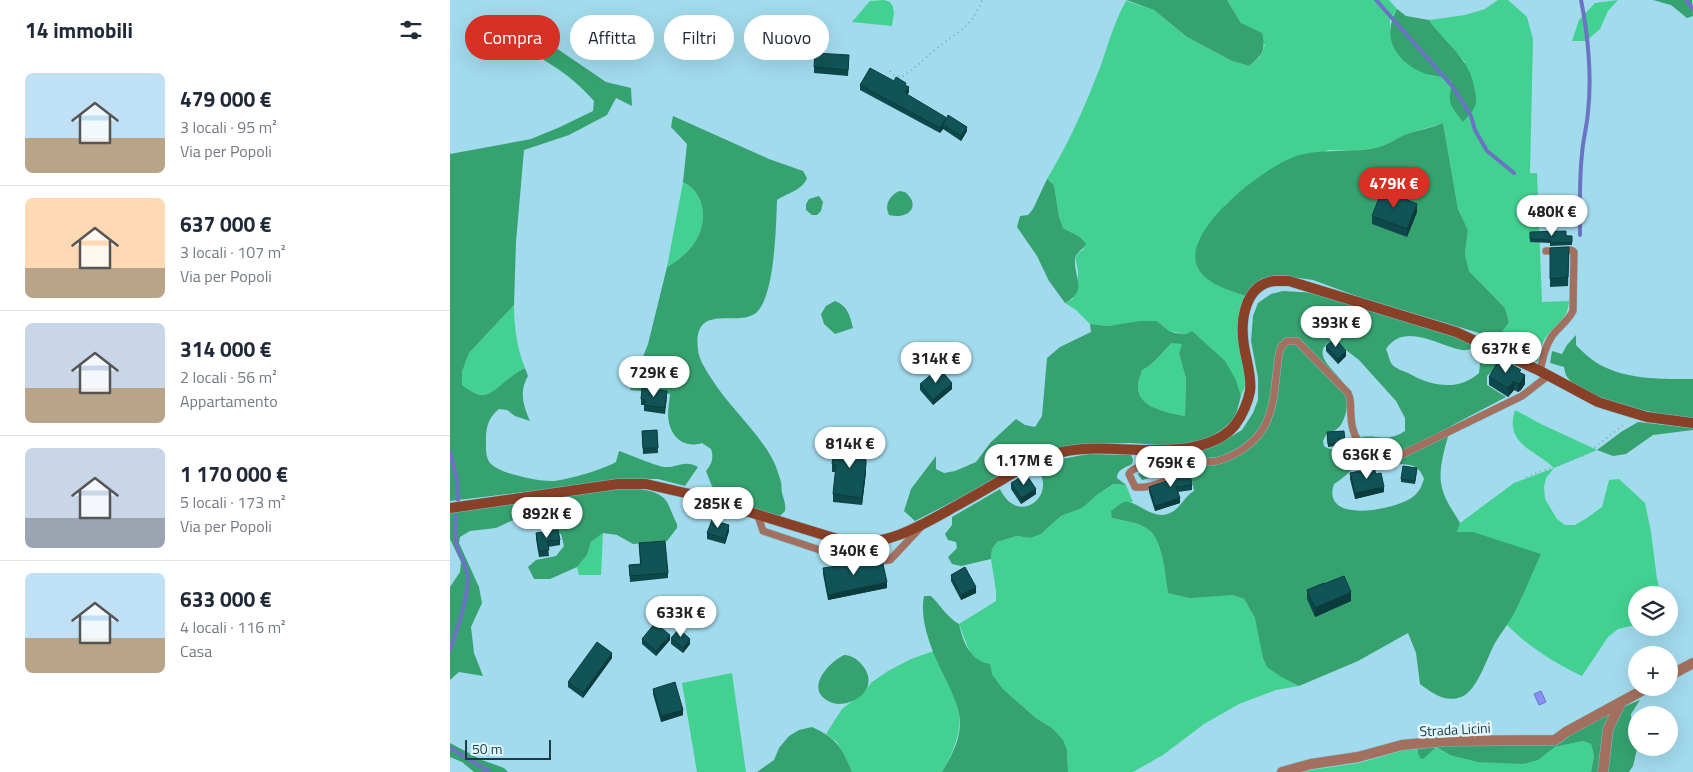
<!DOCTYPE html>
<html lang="it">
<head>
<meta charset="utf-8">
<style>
	body { margin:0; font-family:"Titillium Web",sans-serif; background:#f6f6f7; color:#1f2937; height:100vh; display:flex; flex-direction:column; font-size:19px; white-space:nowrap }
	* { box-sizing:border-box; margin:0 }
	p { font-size:16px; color:#747a83 }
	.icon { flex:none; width:28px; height:28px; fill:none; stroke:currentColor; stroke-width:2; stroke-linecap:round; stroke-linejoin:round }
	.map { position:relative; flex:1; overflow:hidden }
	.details { display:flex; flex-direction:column; background:#fff; width:450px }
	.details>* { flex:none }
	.hud { position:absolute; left:15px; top:15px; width:475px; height:45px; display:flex; gap:10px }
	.controls { position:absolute; left:1178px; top:586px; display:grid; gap:10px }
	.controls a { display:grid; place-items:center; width:50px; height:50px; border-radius:50%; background:#fff; box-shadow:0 5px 20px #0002; font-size:25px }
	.scale { position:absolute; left:15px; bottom:12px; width:86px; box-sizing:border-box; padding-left:5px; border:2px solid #213940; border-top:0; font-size:14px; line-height:18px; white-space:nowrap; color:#213940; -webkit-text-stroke:4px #dff6fd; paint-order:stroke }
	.price { position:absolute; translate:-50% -42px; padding:0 11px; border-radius:18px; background:#fff; color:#222; font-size:16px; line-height:32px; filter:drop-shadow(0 1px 2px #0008) }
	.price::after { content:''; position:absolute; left:50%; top:30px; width:15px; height:11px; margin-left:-8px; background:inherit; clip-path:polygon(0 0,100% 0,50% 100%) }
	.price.current { background:#d93025; color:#fff }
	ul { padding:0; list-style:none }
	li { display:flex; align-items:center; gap:15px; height:125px; padding:0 25px }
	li+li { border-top:1px solid #e0e1e3 }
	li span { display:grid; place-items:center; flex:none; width:140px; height:100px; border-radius:8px; color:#555 }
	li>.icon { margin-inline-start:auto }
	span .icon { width:60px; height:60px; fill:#fffc; stroke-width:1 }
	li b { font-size:21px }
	h2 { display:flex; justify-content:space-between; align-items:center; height:60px; padding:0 25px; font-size:21px }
	.tag { padding:0 18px; border-radius:22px; background:#fff; box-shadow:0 5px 20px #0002; font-size:18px; line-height:45px }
	.tag.current { background:#d93025; color:#fff }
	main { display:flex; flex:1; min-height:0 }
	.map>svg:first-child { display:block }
</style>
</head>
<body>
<main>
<section class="details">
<h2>14 immobili<svg class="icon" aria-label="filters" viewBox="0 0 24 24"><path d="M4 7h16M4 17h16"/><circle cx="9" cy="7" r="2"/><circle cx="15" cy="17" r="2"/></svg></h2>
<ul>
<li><span style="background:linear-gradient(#bfe0f5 65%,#b9a48a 0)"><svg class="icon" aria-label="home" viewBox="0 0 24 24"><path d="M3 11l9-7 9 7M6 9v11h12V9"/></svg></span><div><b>479 000 €</b><p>3 locali · 95 m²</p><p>Via per Popoli</p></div></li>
<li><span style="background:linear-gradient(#ffd9b3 70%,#b9a48a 0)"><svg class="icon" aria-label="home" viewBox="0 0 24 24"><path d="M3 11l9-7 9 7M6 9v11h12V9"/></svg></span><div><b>637 000 €</b><p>3 locali · 107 m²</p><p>Via per Popoli</p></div></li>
<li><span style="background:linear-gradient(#c9d6e8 65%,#b9a48a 0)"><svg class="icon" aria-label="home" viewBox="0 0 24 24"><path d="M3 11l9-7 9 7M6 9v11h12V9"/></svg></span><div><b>314 000 €</b><p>2 locali · 56 m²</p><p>Appartamento</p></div></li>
<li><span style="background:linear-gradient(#c9d6e8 70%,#9aa5b1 0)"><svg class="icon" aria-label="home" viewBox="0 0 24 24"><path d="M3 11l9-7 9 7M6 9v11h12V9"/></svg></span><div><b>1 170 000 €</b><p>5 locali · 173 m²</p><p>Via per Popoli</p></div></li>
<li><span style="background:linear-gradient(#bfe0f5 65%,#b9a48a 0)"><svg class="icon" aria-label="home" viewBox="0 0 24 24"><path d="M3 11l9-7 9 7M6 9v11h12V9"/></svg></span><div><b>633 000 €</b><p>4 locali · 116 m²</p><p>Casa</p></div></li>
</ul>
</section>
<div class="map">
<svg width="1243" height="772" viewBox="0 0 1243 772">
	<rect width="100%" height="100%" fill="#a2dbed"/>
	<!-- green -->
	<g fill="#42d191">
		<polygon points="434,0 440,2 443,7 444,13 442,26 402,22 420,1"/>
		<path d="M 777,0 L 939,0 L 947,9 L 940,20 L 940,32 L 978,75 L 997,77 L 1002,82 L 1015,62 L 987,31 L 979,20 L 1015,15 L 1035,9 L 1048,0 L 1058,0 L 1077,17 L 1083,39 L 1080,173 L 1087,173 L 1092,302 L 1119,301 C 1118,322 1101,326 1093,342 C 1090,348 1089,356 1087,362 L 1082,359 L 1083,353 L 1078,347 L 1069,346 L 1063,350 L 1043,340 L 1052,332 L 1059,322 L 1055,308 L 1019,271 L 1015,254 L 1018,230 L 1008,209 L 993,123 L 957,134 L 930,147 L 904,151 L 879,150 L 813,174 L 776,204 L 763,220 L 750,240 L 776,289 L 795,296 L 791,309 L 797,381 L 791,396 L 786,380 L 736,334 L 719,331 L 707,321 L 658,326 L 640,324 L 626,310 L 615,303 L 623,299 C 624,291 628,282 628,274 C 628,260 620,259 634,249 L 630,237 L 613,228 L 609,216 L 604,185 L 597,179 C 619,143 636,104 651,65 C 659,42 664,22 676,1 L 704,10 L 737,37 L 782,61 L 799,66 L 810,57 L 815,45 L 791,23 Z"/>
		<polygon points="1168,0 1158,11 1150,29 1136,41 1122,41 1129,20 1145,3"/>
		<path d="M 233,182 C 255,192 258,221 246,240 C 239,252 229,260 217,267 Z"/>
		<path d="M 64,305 C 64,327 67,348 75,368 C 70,371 65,373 61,377 C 40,392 38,403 12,386 L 12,372 L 19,353 Z"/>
		<path d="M 723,342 L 733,344 L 729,353 L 736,379 L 735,416 C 719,413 687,408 688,386 C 688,381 691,375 692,370 C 707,364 711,352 723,342 Z"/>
		<path d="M 1065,410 L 1091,424 L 1147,450 L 1104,468 L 1096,478 L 1094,487 L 1095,499 L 1107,519 L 1115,525 L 1125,525 L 1137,518 L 1152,507 L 1159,480 L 1169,479 L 1195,503 L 1201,532 L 1207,579 L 1211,595 L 1186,595 L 1186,625 L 1168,629 L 1158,637 L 1132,676 C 1104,663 1079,647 1057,625 L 1075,588 L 1007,532 L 1010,523 L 1064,483 L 1104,468 C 1085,449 1054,445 1065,410 Z"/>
		<path d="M 665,484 L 676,485 L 683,502 L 673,502 L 662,518 C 674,521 689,522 699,530 C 713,541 715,575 718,593 L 782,595 L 794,599 L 805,618 L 833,678 L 849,686 L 826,690 L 789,704 L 754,724 L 713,755 L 683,772 L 618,772 L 617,750 L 602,728 L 586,718 L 553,689 L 542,674 L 520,653 L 509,624 L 546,601 L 546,591 L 541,559 L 542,549 L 547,542 L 567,536 L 580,538 L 598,528 L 611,516 L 631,508 L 648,494 Z"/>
		<polygon points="153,533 151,575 129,575 127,567 137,555 141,542"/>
		<path d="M 484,651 C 488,661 491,671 496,680 C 499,686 503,692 505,698 C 515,726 506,747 492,772 L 402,772 L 387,742 L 376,734 L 392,709 L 413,693 L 422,682 L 438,671 L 461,659 Z"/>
		<polygon points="282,673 296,772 247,772 232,683"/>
		<polygon points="1133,741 1141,744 1144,756 1141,772 847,772 909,763 954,750 968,749 968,753 985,747 1000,755 1073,764 1096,754 1105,747"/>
	</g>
	<!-- forest -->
	<g fill="#36a270" fill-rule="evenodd">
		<path d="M 676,0 L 777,0 L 791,23 L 812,33 C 816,50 813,55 799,66 L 782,61 L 737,37 L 704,10 Z"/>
		<polygon points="1203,0 1242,0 1243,16 1237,18 1221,5"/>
		<path d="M 947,9 L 956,16 L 979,20 C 997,46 1020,57 1025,91 C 1026,96 1027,101 1025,106 C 1023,112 1017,117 1013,122 C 999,103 998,105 1002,82 C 994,75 986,77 976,74 C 947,63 930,38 947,9 Z"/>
		<path d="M 106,48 L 156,82 L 181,88 L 182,106 L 166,98 L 157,115 L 119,135 L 74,150 L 66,242 L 64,305 L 19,353 L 12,372 L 12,385 C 37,404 40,392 61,377 C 65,373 70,371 75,368 L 78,376 C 69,391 73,405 80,421 L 65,416 L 57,410 L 49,409 C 39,417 36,426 36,439 C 36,447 35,458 41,464 C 51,474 90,482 104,481 C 120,479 152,470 166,462 L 169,451 C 181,455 203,465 214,467 C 227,468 235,459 248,467 L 235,486 L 208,479 L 183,479 L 0,501 L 0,154 L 81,139 L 110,127 L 143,111 L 144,101 C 127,82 107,66 84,55 Z"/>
		<path d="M 223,116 L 319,159 L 353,171 L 357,178 C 353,190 337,193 327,200 C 326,226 325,294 307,312 C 289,329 242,300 248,350 C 249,360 256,370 261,378 C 279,407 307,430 323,460 C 326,466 329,475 331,482 C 332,485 331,489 332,493 C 334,500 336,504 335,511 L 329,517 L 269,498 L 261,484 L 256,471 C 262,464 264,458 261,449 L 252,443 C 236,448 223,440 219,423 C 217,414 219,403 220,394 L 180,390 L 198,344 L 217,267 C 229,260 239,252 246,240 C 258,221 255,192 233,182 L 237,144 L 221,127 Z"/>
		<path d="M 993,123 L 1008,209 L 1018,230 L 1015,254 L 1019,271 L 1055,308 L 1059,322 L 1052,332 L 1043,340 L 1029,333 L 909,297 L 863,280 L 834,276 L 809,283 L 795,296 C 779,290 755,284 747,266 C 732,229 818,164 849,155 C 876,148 903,154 929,147 C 939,144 947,138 957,134 C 969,130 981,128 993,123 Z"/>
		<path d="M 597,179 L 604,185 L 609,216 L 613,228 L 630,237 L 636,244 C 633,250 625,253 625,260 C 624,278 638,291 615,303 L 599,281 L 587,256 L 567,227 L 570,216 L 578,215 L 583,209 Z"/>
		<path d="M 449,191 L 455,192 C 472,206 458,220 439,215 C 434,205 439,196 449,191 Z"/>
		<polygon points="369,196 373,202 371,211 367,215 362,215 356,210 356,204 359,199"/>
		<path d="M 833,291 L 866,293 L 914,306 L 1032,346 C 1026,347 1018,351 1012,350 C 989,346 954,321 936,349 C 938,353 939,359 941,363 C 944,368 953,371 958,373 C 981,386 1008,392 1029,373 L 1030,364 L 1035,354 C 1041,352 1046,355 1050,360 L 1049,365 L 1037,376 L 1037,385 L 1056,397 L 1001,426 C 996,445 987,469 992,488 C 995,501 1004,512 1010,523 L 1007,532 L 1023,532 L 1091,554 C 1081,575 1073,597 1062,617 C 1057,626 1050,634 1045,643 C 1037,657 1027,692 1011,697 C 995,703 982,693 970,684 L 966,653 L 958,633 L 908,661 L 849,686 L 833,678 L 817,667 L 813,658 L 805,618 L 794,599 L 782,595 L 740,598 L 718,593 C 715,575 713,541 699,530 C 689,522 674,521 662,518 L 661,511 C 665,509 670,503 674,502 C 687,499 703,523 722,512 C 731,507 735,496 744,491 L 740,470 L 730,469 L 692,480 L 688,474 L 724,456 L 749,450 L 775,440 L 792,430 L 803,413 L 808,400 L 808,378 L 801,341 L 803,316 L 808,303 L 821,294 ZM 883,340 L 909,360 L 946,401 L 955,418 L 955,431 C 936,444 922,432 905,439 C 899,442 897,449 889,449 C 883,450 878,449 874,446 L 873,441 L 877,433 C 881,432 885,431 888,428 C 896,422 901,395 896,387 C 889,372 856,354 883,340 ZM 927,459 C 932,461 938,463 943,464 C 958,465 968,462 974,479 C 972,485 970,491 964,496 C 948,510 870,525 884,484 C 902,473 903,463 927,459 Z"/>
		<path d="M 385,301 C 398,306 400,316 403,328 L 385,334 L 374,324 L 371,314 L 376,306 Z"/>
		<path d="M 690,321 L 707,321 L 719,331 L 725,333 L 736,334 L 742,331 L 775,361 L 786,380 L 791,396 L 785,418 L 773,429 L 752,442 L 722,446 L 681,443 L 642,444 L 616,446 L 586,455 L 537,484 L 465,521 L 454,511 L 461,489 L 486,456 L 486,469 L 494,473 L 505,471 L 526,462 L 541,442 L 566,419 L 575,425 L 585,427 L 592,416 L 597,358 L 610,347 L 641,332 L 640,324 L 658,326 ZM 722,343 L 732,344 L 729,353 L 736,379 L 735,416 C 719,413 687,408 688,386 C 688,381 691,375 692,370 C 706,364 711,352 722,343 Z"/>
		<path d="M 1126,335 L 1126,345 C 1132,351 1139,358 1147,363 C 1175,380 1211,379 1243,379 L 1243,419 C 1211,414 1138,404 1118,378 C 1115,375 1115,370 1114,367 L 1100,363 L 1102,351 L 1112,354 L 1117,345 Z"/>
		<polygon points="1188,422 1243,428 1243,430 1203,435 1176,454 1163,456 1147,450 1171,432"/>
		<path d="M 638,454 L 681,455 L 683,460 L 682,464 C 675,468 667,469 667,478 L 676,485 L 664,484 L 648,494 L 632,508 L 611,516 L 591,534 L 580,538 L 567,536 L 547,542 L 542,549 L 541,559 L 511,566 L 502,564 L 498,557 L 507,548 L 506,542 L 498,540 L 495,534 L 502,525 L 502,517 L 550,489 C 567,526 607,498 588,469 L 612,459 Z"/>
		<path d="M 175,488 C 188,489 209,489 217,502 C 221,509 223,517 227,524 L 227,528 L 217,541 L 183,544 L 167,535 L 153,533 L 141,542 L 137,555 L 127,567 L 100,579 L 84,579 L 78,567 L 86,560 L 106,556 L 114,546 L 111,534 L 101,531 L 74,515 L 46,528 L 20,531 L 10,537 L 9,543 L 29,587 L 32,603 L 21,627 L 24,653 L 33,676 L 9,672 L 0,680 L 0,587 L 10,572 L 11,562 L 0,539 L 0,513 Z"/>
		<path d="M 474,596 L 481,596 C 491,606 497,617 509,624 C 513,642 520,661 540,664 L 542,674 L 553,689 L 586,718 L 602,728 L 613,740 L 617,750 L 618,772 L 492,772 C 499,760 507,746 509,733 C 513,711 502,693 493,674 C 482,651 469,621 474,596 Z"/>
		<path d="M 394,655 C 407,655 422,672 418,685 C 415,698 395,707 383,703 C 353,692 376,664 394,655 Z"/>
		<polygon points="1190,700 1181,714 1182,732 1187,749 1183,766 1179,772 1141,772 1144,756 1141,744 1133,741 1105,747 1088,760 1073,764 1028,762 1000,755 986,747 973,759 970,758 968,753 968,747 1087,742"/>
		<path d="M 362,727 C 388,739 391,747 402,772 L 307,772 L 324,760 L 329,748 L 339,736 L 349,730 Z"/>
		<polygon points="0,743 32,760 54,768 58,772 24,772 12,762 0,757"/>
	</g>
	<!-- water -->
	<polygon fill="#898ef9" stroke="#6a74c2" points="1091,691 1096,702 1089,705 1084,694"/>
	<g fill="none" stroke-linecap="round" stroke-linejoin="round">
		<!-- stream -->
		<g stroke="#6a74c2" stroke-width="4">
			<polyline points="926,0 1003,87 1021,116 1025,130 1037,151 1064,173"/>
			<polyline points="1236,0 1243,9"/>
			<path d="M 1130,235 C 1130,208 1129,181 1132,154 C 1133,139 1137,126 1138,112 C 1142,77 1138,34 1131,0"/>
			<polyline points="0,452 7,480 8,500"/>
			<path d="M 0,651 C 6,631 21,593 17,572 C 15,563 10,556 7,547 C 5,537 5,526 6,516"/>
			<polyline points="0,748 40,772"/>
		</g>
		<!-- lane casing -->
		<g stroke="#86b7c7" stroke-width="8">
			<g id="lane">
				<path d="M 1090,371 C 1093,358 1095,347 1102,336 C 1109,327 1118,321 1123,311 L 1124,252 L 1121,250 L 1096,251"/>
				<path d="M 727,477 C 714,481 699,489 685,487 L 679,474 C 686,458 751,464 767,461 C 786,456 807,442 815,425 C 826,404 825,377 829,354 L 831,347 L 837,341 L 847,341 L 852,346 L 898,393 C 902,401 900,407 901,416 C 902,445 918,454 943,461 L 953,454 L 1072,396 L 1099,375"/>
				<polyline points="308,516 313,531 409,563 440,560 471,527"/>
			</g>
		</g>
		<!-- street casing -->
		<g stroke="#86b7c7" stroke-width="11">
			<g id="street">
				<polyline points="1219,676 1243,663"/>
				<polyline points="832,772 861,764 908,757 952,745 995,741 1105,740 1116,732 1171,702"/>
				<polyline points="1153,772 1158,729 1171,702 1197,688"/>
			</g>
		</g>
		<!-- secondary casing -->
		<g stroke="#86b7c7" stroke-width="11">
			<path id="secondary" d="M 0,508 L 168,484 L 196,484 L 244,495 L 397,542 C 437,547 472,525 506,506 C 526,495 545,484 565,472 C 575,467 585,461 595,457 C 618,448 642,448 666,449 C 701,450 760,456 785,425 C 792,416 798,402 800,391 C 802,376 796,360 794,346 C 790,322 794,285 824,281 C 829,281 834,281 839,281 L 1006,332 L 1090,371 L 1148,402 L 1164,407 L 1197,417 L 1243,423"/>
		</g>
		<!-- path -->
		<g stroke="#7ba9b8" stroke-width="2" stroke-dasharray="1 4" stroke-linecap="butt">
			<path d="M 440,71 L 444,75 L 452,77 L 458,73 C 469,64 480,54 491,45 C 512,29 522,26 532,0"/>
			<polyline points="1076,477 1135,455 1176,423"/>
			<polyline points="933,772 942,760"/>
		</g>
		<!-- lane -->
		<use href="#lane" stroke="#a3705f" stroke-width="7"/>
		<!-- street -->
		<use href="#street" stroke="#a3705f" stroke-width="10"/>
		<!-- secondary -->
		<use href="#secondary" stroke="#884027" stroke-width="10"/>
	</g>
	<!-- wall -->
	<g fill="#0f484b">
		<polygon points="399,61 398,76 364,73 364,67"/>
		<polygon points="444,81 456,86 459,92 457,95 517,131 511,141 493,129 490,133 410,90 410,85"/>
		<polygon points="951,197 967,212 957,237 922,224 922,216"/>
		<polygon points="1080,232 1122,236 1122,245 1100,246 1100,243 1080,242"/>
		<polygon points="1119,247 1118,286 1100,287 1100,248"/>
		<polygon points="876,346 896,356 888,364 876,351"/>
		<polygon points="1071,373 1075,384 1071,390 1068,392 1064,390 1058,397 1039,385 1039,377"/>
		<polygon points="470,384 502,389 483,405 470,390"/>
		<polygon points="217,397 215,414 194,411 194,405 191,405 191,399"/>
		<polygon points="207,430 208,453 193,454 192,431"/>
		<polygon points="894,431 895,445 878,447 877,432"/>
		<polygon points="392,446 415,449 413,460 416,472 412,505 383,502 383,494 386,472 382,472 382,464"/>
		<polygon points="730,468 742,485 742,490 728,492 730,503 705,511 699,492 699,487 729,477 731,474"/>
		<polygon points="967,468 965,484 951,482 951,479"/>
		<polygon points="900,473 926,474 934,492 905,499 900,479"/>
		<polygon points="561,483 586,494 571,504 561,489"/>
		<polygon points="279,531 275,544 257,539 257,533"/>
		<polygon points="86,533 110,540 110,545 98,547 99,556 89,557 86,539"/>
		<polygon points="189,543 218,573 218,578 180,582 179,565 190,564"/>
		<polygon points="373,568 437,588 378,600 373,574"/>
		<polygon points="501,575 526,593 511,600 501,581"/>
		<polygon points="874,584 901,601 865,617 857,599 857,590"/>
		<polygon points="221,638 240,644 233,653 221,644"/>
		<polygon points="192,639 220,640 206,656 192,644"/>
		<polygon points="162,658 133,698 118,687 118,682"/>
		<polygon points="203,689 233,715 211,722 203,694"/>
	</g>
	<!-- shaded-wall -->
	<g fill="#0c3b3d">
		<polygon points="459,87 459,92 455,98 455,93"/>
		<polygon points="493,125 493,129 490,133 490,128"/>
		<polygon points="517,127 517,131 511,141 511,136"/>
		<polygon points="967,204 967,212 957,237 957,229"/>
		<polygon points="896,351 896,356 888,364 888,359"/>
		<polygon points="1075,375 1075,384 1071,390 1068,392 1068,384"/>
		<polygon points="1064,381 1064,390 1058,397 1058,388"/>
		<polygon points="502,383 502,389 483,405 483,400"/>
		<polygon points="416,464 416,472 412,505 412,498"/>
		<polygon points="934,487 934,492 905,499 905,493"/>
		<polygon points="586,489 586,494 571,504 571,498"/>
		<polygon points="730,498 730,503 705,511 705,506"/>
		<polygon points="279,525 279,531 275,544 275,539"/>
		<polygon points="437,582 437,588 378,600 378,595"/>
		<polygon points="526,587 526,593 511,600 511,595"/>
		<polygon points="901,592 901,601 865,617 865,608"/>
		<polygon points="220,635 220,640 206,656 206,651"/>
		<polygon points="240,639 240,644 233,653 233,648"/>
		<polygon points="162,653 162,658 133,698 133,693"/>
		<polygon points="233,710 233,715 211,722 211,716"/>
	</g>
	<!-- building -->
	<g fill="#115457" stroke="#0c3b3d">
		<polygon points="365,53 399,55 398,70 364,67"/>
		<polygon points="420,68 444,81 446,77 456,83 455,85 459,87 455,93 497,118 498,115 517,127 511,136 493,125 496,119 490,128 410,85"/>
		<polygon points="933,188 951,195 950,197 967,204 957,229 922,216"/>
		<polygon points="1116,231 1116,236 1122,236 1122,242 1100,243 1100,240 1080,239 1080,232"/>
		<polygon points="1119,247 1118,277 1100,279 1100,248"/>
		<polygon points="885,338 896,351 888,359 876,346"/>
		<polygon points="1050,358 1071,370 1069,372 1075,375 1071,382 1068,384 1064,381 1058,388 1039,377"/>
		<polygon points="489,368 502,383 483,400 470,384"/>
		<polygon points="192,388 217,391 215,408 194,405 195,400 191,399"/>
		<polygon points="207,430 208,448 193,448 192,431"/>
		<polygon points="894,431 895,442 878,444 877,432"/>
		<polygon points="393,439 415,441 413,459 416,460 416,464 412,498 383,494 386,465 382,464 385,445 392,446"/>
		<polygon points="739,466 742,485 726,487 730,498 705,506 699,487 729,477 732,473 730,468"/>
		<polygon points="953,466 967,468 965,481 951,479"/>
		<polygon points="924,468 926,474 931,473 934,487 905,493 900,473"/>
		<polygon points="576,474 586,489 571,498 561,483"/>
		<polygon points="262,520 279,525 275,539 257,533"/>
		<polygon points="108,530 110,540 97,541 99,550 89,551 86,533"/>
		<polygon points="215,541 218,573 180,576 179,565 191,564 189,543"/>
		<polygon points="432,560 437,582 378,595 373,568"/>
		<polygon points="515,567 526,587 511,595 501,575"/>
		<polygon points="894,576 901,592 865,608 857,590 874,583 874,584"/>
		<polygon points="205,623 220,635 206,651 192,639"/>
		<polygon points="229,629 240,639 233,648 221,638"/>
		<polygon points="147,642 162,653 133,693 118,682"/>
		<polygon points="225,682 233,710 211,716 203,689"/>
	</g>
	<g text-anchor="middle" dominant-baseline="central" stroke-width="5" stroke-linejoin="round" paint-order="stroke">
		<!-- street labels -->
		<g font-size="14" fill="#213940" stroke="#dff6fd">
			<text transform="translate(1005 729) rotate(-3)">Strada Licini</text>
		</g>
	</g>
</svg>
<div class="controls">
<a><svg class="icon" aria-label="layers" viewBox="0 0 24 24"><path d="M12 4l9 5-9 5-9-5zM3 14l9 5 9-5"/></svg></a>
<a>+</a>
<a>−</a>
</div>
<div class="scale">50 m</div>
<b class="price current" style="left:944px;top:209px">479K €</b>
<b class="price" style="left:1102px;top:237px">480K €</b>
<b class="price" style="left:886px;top:348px">393K €</b>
<b class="price" style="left:1056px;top:374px">637K €</b>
<b class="price" style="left:486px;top:384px">314K €</b>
<b class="price" style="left:204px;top:398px">729K €</b>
<b class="price" style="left:400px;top:469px">814K €</b>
<b class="price" style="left:917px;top:480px">636K €</b>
<b class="price" style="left:574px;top:486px">1.17M €</b>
<b class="price" style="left:721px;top:488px">769K €</b>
<b class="price" style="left:268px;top:529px">285K €</b>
<b class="price" style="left:97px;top:539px">892K €</b>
<b class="price" style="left:404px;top:576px">340K €</b>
<b class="price" style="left:231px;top:638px">633K €</b>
<div class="hud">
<a class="tag current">Compra</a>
<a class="tag">Affitta</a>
<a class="tag">Filtri</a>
<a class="tag">Nuovo</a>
</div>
</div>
</main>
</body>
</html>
